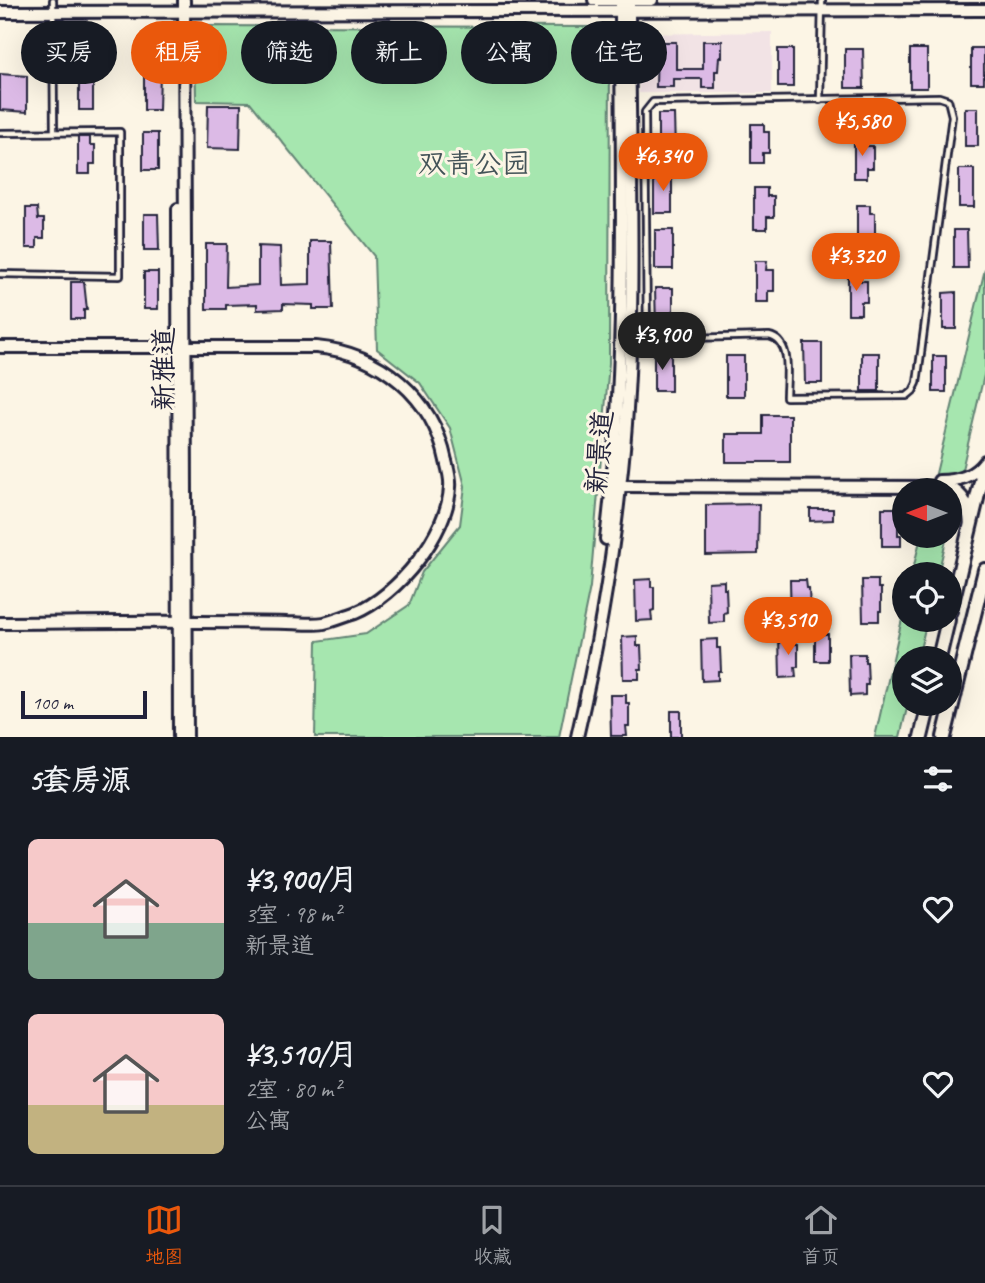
<!DOCTYPE html>
<html lang="zh">
<head>
<meta charset="utf-8">
<style>
	body { margin:0; font-family:Caveat,"LXGW WenKai TC",sans-serif; background:#20242c; color:#f1f3f6; height:100vh; display:flex; flex-direction:column; font-size:26px; white-space:nowrap }
	* { box-sizing:border-box; margin:0 }
	p { font-size:23px; color:#9ea1a6 }
	.icon { flex:none; width:38px; height:38px; fill:none; stroke:currentColor; stroke-width:2; stroke-linecap:round; stroke-linejoin:round }
	.map { position:relative; height:737px; overflow:hidden }
	.sheet { display:flex; flex-direction:column; background:#171b24; flex:1 }
	.sheet>* { flex:none }
	.banner { position:absolute; left:21px; top:21px; width:943px; height:63px; display:flex; gap:14px }
	.needle { width:46px; rotate:270deg }
	.tools { position:absolute; left:892px; top:478px; display:grid; gap:14px }
	.tools a { display:grid; place-items:center; width:70px; height:70px; border-radius:50%; background:#171b24; box-shadow:0 7px 28px #0002; font-size:35px }
	.scale { position:absolute; left:21px; bottom:18px; width:126px; box-sizing:border-box; padding-left:7px; border:4px solid #22223b; border-top:0; font-size:19px; line-height:24px; white-space:nowrap; color:#22223b; -webkit-text-stroke:5px #fcf5e5; paint-order:stroke }
	.price { position:absolute; translate:-50% -60px; padding:0 16px; border-radius:24px; background:#ea580c; color:#fff; font-size:23px; line-height:46px; filter:drop-shadow(0 2px 4px #0008) }
	.price::after { content:''; position:absolute; left:50%; top:42px; width:21px; height:16px; margin-left:-10px; background:inherit; clip-path:polygon(0 0,100% 0,50% 100%) }
	.price.selected { background:#222; color:#fff }
	ul { padding:0; list-style:none }
	li { display:flex; align-items:center; gap:21px; height:175px; padding:0 28px }
	li span { display:grid; place-items:center; flex:none; width:196px; height:140px; border-radius:10px; color:#555 }
	li>.icon { margin-inline-start:auto }
	span .icon { width:84px; height:84px; fill:#fffc; stroke-width:1 }
	li b { font-size:30px }
	h2 { display:flex; justify-content:space-between; align-items:center; height:84px; padding:0 28px; font-size:30px }
	.tag { padding:0 24px; border-radius:32px; background:#171b24; box-shadow:0 7px 28px #0002; font-size:24px; line-height:63px }
	.tag.selected { background:#ea580c; color:#fff }
	.menu { display:flex; justify-content:space-around; align-items:center; height:98px; border-top:2px solid #363941; background:#171b24; font-size:19px; color:#9ea1a6 }
	.menu a { display:grid; justify-items:center; gap:4px }
	.menu .selected { color:#ea580c }
	.map>svg:first-child { display:block }
</style>
</head>
<body>
<div class="map">
<svg width="985" height="737" viewBox="0 0 985 737">
	<rect width="100%" height="100%" fill="#fcf5e5"/>
	<filter id="ink" filterUnits="userSpaceOnUse"><feTurbulence type="fractalNoise" baseFrequency=".0143" numOctaves="2"/><feDisplacementMap in="SourceGraphic" scale="14" xChannelSelector="R" yChannelSelector="G"/><feConvolveMatrix kernelMatrix="1 2 1 2 8 2 1 2 1" color-interpolation-filters="sRGB"/></filter>
	<g filter="url(#ink)">
		<!-- built -->
		<polygon fill="#f2e3e5" points="772,32 772,93 639,93 638,34"/>
		<!-- green -->
		<g fill="#a6e6af" stroke="#648475" stroke-width="2">
			<polygon points="207,26 602,27 610,37 609,363 590,587 559,737 315,737 317,641 366,634 409,605 422,572 460,525 465,486 450,428 420,383 377,349 374,256 250,102 196,101 195,43"/>
			<polygon points="985,269 985,371 950,521 950,490 932,490"/>
			<polygon points="921,536 947,536 938,574 912,574"/>
			<polygon points="905,606 905,620 927,620 918,658 905,658 905,704 908,704 900,737 875,737"/>
		</g>
		<!-- building -->
		<g fill="#dcbae6" stroke="#22223b" stroke-width="2">
			<polygon points="703,41 722,41 722,57 719,57 718,71 715,71 715,88 702,88 702,79 673,79 673,87 656,87 657,42 676,42 676,69 703,69"/>
			<rect x="971" y="48" width="13" height="35"/>
			<rect x="778" y="49" width="15" height="38"/>
			<polygon points="845,49 863,49 864,88 845,88"/>
			<rect x="910" y="49" width="17" height="39"/>
			<polygon points="144,72 160,72 159,110 144,110"/>
			<rect x="79" y="73" width="14" height="37"/>
			<polygon points="0,74 27,76 27,112 0,110"/>
			<polygon points="208,105 241,105 240,149 207,148"/>
			<rect x="965" y="108" width="13" height="38"/>
			<polygon points="658,114 674,114 675,151 658,152"/>
			<polygon points="751,124 764,124 764,132 769,132 769,153 763,153 763,163 751,163"/>
			<rect x="143" y="133" width="15" height="37"/>
			<polygon points="78,137 90,137 90,145 95,145 95,164 90,164 90,174 78,174"/>
			<polygon points="854,138 867,138 867,146 873,146 873,168 867,168 867,178 854,178"/>
			<rect x="959" y="169" width="15" height="38"/>
			<polygon points="654,173 672,174 672,213 654,213"/>
			<polygon points="754,188 767,188 767,196 774,196 774,217 767,217 767,229 754,229"/>
			<polygon points="857,205 870,205 870,213 875,213 875,236 869,236 869,246 857,246"/>
			<polygon points="26,208 37,208 38,219 44,219 44,238 37,238 37,248 26,248"/>
			<polygon points="144,214 158,214 159,250 144,250"/>
			<rect x="655" y="230" width="18" height="39"/>
			<polygon points="954,230 967,230 968,268 954,268"/>
			<polygon points="310,241 331,241 333,309 313,309 313,305 283,304 283,309 257,310 257,304 226,305 226,309 206,309 206,244 227,244 226,287 258,285 258,246 280,247 281,285 310,284"/>
			<polygon points="755,261 767,261 766,270 774,270 774,291 768,291 768,302 755,302"/>
			<rect x="144" y="272" width="14" height="37"/>
			<polygon points="848,272 861,272 861,281 867,281 867,302 861,302 861,314 848,314"/>
			<polygon points="71,282 84,282 87,310 84,310 84,319 71,319"/>
			<polygon points="655,288 673,288 673,326 656,326"/>
			<polygon points="956,292 956,329 943,329 943,293"/>
			<polygon points="804,343 822,343 822,383 805,383"/>
			<rect x="654" y="352" width="17" height="39"/>
			<rect x="862" y="353" width="17" height="38"/>
			<rect x="726" y="356" width="18" height="40"/>
			<rect x="933" y="356" width="13" height="36"/>
			<polygon points="763,415 790,415 790,462 726,462 726,434 763,434"/>
			<polygon points="759,504 758,554 706,555 706,505"/>
			<polygon points="882,508 898,508 898,535 901,535 901,546 882,546"/>
			<polygon points="810,509 833,509 833,520 810,521"/>
			<polygon points="651,579 651,587 654,587 654,610 651,611 652,620 636,621 635,580"/>
			<polygon points="790,580 806,580 807,588 809,588 810,611 807,611 807,621 791,621"/>
			<polygon points="862,580 878,580 878,588 881,588 881,611 879,611 879,621 863,621"/>
			<polygon points="724,581 724,589 726,589 727,612 724,613 724,622 709,623 708,582"/>
			<rect x="815" y="634" width="13" height="27"/>
			<polygon points="637,636 637,646 641,646 642,669 639,669 639,679 623,679 622,637"/>
			<polygon points="779,636 795,636 795,644 798,644 798,667 795,667 796,677 780,678"/>
			<polygon points="717,639 717,648 720,648 721,671 718,671 718,680 702,681 701,640"/>
			<polygon points="849,654 865,654 865,662 867,662 868,685 865,685 865,695 850,696"/>
			<polygon points="610,695 626,695 626,703 629,703 629,726 626,726 627,736 611,736"/>
			<rect x="671" y="711" width="10" height="26"/>
		</g>
		<g fill="none" stroke-linecap="round" stroke-linejoin="round">
			<!-- lane casing -->
			<g stroke="#22223b" stroke-width="10">
				<g id="lane">
					<polyline points="53,0 54,132"/>
					<path d="M 939,97 L 948,100 L 952,116 L 917,383 L 913,391 L 907,396 L 786,397 C 786,377 793,341 769,336 L 647,339 L 645,112 L 653,102 Z"/>
					<polyline points="820,100 822,0"/>
					<polyline points="0,133 120,132 120,276 0,274"/>
				</g>
			</g>
			<!-- secondary casing -->
			<g stroke="#22223b" stroke-width="16">
				<g id="secondary">
					<polyline points="184,0 187,737"/>
					<polyline points="594,0 652,0"/>
					<polyline points="0,12 985,10"/>
					<polyline points="178,209 179,737"/>
					<path d="M 0,347 L 316,347 C 380,353 433,397 446,461 C 448,469 451,479 450,487 C 448,534 397,596 355,613 C 345,616 334,621 324,623 C 313,625 299,623 287,623 C 257,622 227,622 197,622 C 131,621 66,623 0,623"/>
					<path d="M 939,481 C 958,481 973,477 985,461"/>
					<path d="M 616,486 L 946,487 C 964,491 969,507 970,525"/>
					<path d="M 606,539 C 628,361 621,180 621,0"/>
					<path d="M 577,737 C 596,655 611,571 620,487 C 639,326 629,162 629,0"/>
				</g>
			</g>
			<!-- primary casing -->
			<g stroke="#22223b" stroke-width="18">
				<g id="primary">
					<polyline points="950,611 985,465"/>
					<polyline points="939,658 948,620"/>
					<polyline points="921,737 929,704"/>
					<polyline points="944,737 985,570"/>
				</g>
			</g>
			<!-- lane -->
			<use href="#lane" stroke="#fcf5e5" stroke-width="4.5"/>
			<!-- secondary -->
			<use href="#secondary" stroke="#fcf5e5" stroke-width="10"/>
			<!-- primary -->
			<use href="#primary" stroke="#fcf5e5" stroke-width="12"/>
		</g>
	</g>
	<g text-anchor="middle" dominant-baseline="central" stroke-width="6" stroke-linejoin="round" paint-order="stroke">
		<!-- park labels -->
		<g font-size="28" fill="#435358" stroke="#fcf5e5">
			<text x="474" y="163">双青公园</text>
		</g>
		<!-- street labels -->
		<g font-size="28" fill="#22223b" stroke="#fcf5e5">
			<text transform="translate(163 369) rotate(-90)">新雅道</text>
			<text transform="translate(599 452) rotate(-85)">新景道</text>
		</g>
	</g>
</svg>
<div class="tools">
<a><svg class="needle" viewBox="-14 -14 28 28"><path d="M0-13l5 13h-10z" fill="#e53935"/><path d="M0 13l5-13h-10z" fill="#9ea1a6"/></svg></a>
<a><svg class="icon" aria-label="locate" viewBox="0 0 24 24"><circle cx="12" cy="12" r="6"/><path d="M12 2v4M12 18v4M2 12h4M18 12h4"/></svg></a>
<a><svg class="icon" aria-label="layers" viewBox="0 0 24 24"><path d="M12 4l9 5-9 5-9-5zM3 14l9 5 9-5"/></svg></a>
</div>
<div class="scale">100 m</div>
<b class="price" style="left:862px;top:158px">¥5,580</b>
<b class="price" style="left:663px;top:193px">¥6,340</b>
<b class="price" style="left:856px;top:293px">¥3,320</b>
<b class="price selected" style="left:662px;top:372px">¥3,900</b>
<b class="price" style="left:788px;top:657px">¥3,510</b>
<div class="banner">
<a class="tag">买房</a>
<a class="tag selected">租房</a>
<a class="tag">筛选</a>
<a class="tag">新上</a>
<a class="tag">公寓</a>
<a class="tag">住宅</a>
</div>
</div>
<section class="sheet">
<h2>5套房源<svg class="icon" aria-label="filters" viewBox="0 0 24 24"><path d="M4 7h16M4 17h16"/><circle cx="9" cy="7" r="2"/><circle cx="15" cy="17" r="2"/></svg></h2>
<ul>
<li><span style="background:linear-gradient(#f6c9c9 60%,#7fa58c 0)"><svg class="icon" aria-label="home" viewBox="0 0 24 24"><path d="M3 11l9-7 9 7M6 9v11h12V9"/></svg></span><div><b>¥3,900/月</b><p>3室 · 98 m²</p><p>新景道</p></div><svg class="icon" aria-label="heart" viewBox="0 0 24 24"><path d="M12 20l-8-8c-3-5 5-10 8-4 3-6 11-1 8 4z"/></svg></li>
<li><span style="background:linear-gradient(#f6c9c9 65%,#c2b280 0)"><svg class="icon" aria-label="home" viewBox="0 0 24 24"><path d="M3 11l9-7 9 7M6 9v11h12V9"/></svg></span><div><b>¥3,510/月</b><p>2室 · 80 m²</p><p>公寓</p></div><svg class="icon" aria-label="heart" viewBox="0 0 24 24"><path d="M12 20l-8-8c-3-5 5-10 8-4 3-6 11-1 8 4z"/></svg></li>
</ul>
</section>
<nav class="menu">
<a class="selected"><svg class="icon" aria-label="map" viewBox="0 0 24 24"><path d="M3 6l6-2 6 2 6-2v14l-6 2-6-2-6 2zM9 4v14M15 6v14"/></svg>地图</a>
<a><svg class="icon" aria-label="saved" viewBox="0 0 24 24"><path d="M7 4h10v16l-5-4-5 4z"/></svg>收藏</a>
<a><svg class="icon" aria-label="home" viewBox="0 0 24 24"><path d="M3 11l9-7 9 7M6 9v11h12V9"/></svg>首页</a>
</nav>
</body>
</html>
